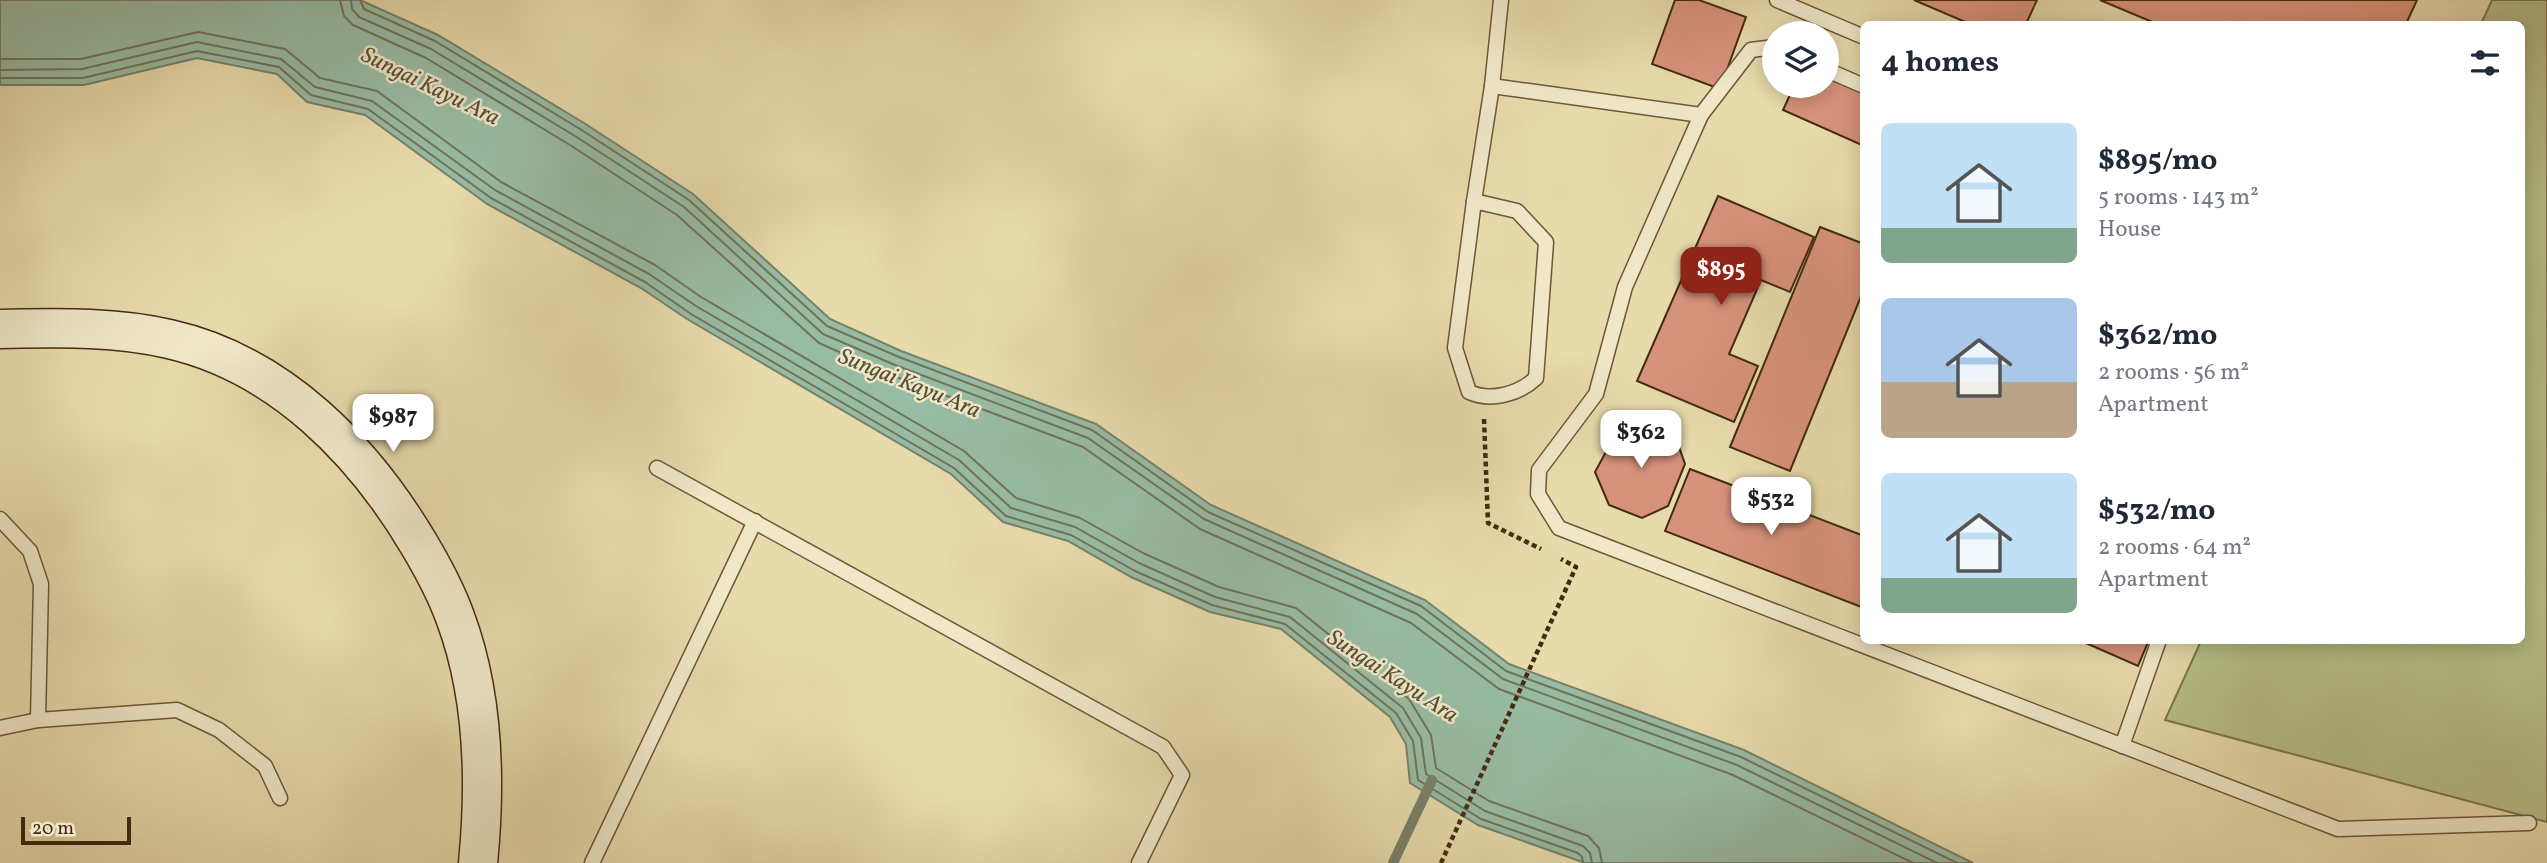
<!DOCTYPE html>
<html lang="en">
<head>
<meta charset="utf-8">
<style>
	body { margin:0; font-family:Vollkorn,serif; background:#f2f2f3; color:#1f2937; height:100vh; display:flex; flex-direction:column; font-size:26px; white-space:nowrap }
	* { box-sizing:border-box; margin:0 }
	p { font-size:23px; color:#747a83 }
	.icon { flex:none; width:38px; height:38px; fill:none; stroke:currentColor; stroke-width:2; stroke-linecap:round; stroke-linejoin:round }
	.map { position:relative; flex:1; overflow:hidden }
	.drawer { position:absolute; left:1860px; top:21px; width:665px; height:623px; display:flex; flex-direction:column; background:#fff; border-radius:10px; box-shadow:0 4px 18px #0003 }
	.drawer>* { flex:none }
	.controls { position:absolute; left:1762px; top:21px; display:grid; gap:14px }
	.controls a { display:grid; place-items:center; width:77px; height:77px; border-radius:50%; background:#fff; box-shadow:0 4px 18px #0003; font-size:35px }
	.scale { position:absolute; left:21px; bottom:18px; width:110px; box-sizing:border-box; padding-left:7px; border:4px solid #442b10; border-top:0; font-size:19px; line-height:24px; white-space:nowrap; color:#442b10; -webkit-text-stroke:5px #efe7c8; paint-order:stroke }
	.price { position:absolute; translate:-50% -60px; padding:0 16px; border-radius:14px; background:#fff; color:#222; font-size:23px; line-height:46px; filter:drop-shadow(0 2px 4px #0008) }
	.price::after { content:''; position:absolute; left:50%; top:42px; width:21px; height:16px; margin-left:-10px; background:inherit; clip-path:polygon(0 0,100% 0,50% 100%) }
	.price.selected { background:#8f2418; color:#fff }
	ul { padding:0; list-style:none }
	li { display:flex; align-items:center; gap:21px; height:175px; padding:0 21px }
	li span { display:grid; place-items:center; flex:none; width:196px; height:140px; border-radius:10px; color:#555 }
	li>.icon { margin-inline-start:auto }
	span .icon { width:84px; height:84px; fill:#fffc; stroke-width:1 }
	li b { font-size:30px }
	h2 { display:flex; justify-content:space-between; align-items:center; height:84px; padding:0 21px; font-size:30px }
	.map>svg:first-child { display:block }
</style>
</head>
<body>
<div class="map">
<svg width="2547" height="863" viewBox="0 0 2547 863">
	<rect width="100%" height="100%" fill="#e7daab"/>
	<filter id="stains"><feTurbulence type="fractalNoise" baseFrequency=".00286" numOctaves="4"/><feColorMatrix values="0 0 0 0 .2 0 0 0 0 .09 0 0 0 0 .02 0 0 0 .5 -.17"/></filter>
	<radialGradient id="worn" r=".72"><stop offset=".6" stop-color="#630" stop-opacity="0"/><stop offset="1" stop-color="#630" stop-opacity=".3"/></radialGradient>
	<!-- green -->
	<polygon fill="#b6bf88" stroke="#7d754c" stroke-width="2" points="2492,0 2547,0 2547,822 2165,720 2201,641 2522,640 2522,24 2481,24"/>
	<!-- water -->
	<polygon fill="#98bba4" stroke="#768169" stroke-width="2" points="0,0 360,0 438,35 584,123 693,194 830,319 901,351 1096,424 1211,505 1425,600 1509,664 1744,750 1973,863 1585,863 1478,825 1410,783 1406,744 1390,717 1281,629 1210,612 1131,577 1068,541 1003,522 951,474 687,319 641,288 487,204 365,115 307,102 277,74 197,58 84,85 0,85"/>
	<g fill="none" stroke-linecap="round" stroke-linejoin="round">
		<!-- shore -->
		<g stroke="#6e735a" stroke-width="2">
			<polyline points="340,0 344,16 353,25 426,58 570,145 677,215 819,343 891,375 1083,447 1200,529 1411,623 1499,689 1733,775 1913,863"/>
			<polyline points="351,0 352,9 359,17 431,49 575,136 684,207 823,334 895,365 1088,438 1204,519 1417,614 1503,679 1737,765 1937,863"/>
			<polyline points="360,0 364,9 435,41 580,129 689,200 827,326 899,357 1092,430 1208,512 1421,606 1506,671 1741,757 1957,863"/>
			<polyline points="0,59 81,59 198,32 285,49 320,78 377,91 501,182 655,265 701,297 964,451 1016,498 1080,518 1143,553 1219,587 1296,608 1409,699 1431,735 1436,768 1489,801 1588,836 1599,848 1602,863"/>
			<polyline points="0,70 82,69 197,42 281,59 315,87 372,101 495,190 649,274 696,306 959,460 1011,508 1075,527 1139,563 1215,597 1290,617 1403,708 1421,738 1426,774 1485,811 1583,846 1590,853 1592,863"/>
			<polyline points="0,78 83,78 197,51 279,67 311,95 368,109 491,198 645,282 691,314 954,468 1006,516 1071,535 1135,571 1212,605 1285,624 1396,713 1413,741 1418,780 1481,819 1578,853 1582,857 1583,863"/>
		</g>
		<!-- stream -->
		<polyline stroke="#768169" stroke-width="10" points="1393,863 1432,780"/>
	</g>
	<!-- building -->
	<g fill="#d7927b" stroke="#442b10" stroke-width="2">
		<polygon points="1675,0 1699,0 1746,17 1720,89 1652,64"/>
		<polygon points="1914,0 2037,0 2026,24 1970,24"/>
		<polygon points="2100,0 2417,0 2406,24 2157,24"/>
		<polygon points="1827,74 1864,91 1864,146 1783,110 1794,86 1827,86"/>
		<polygon points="1718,196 1814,237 1790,292 1761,280 1729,354 1758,366 1734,422 1637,381"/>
		<polygon points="1820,227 1864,244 1864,289 1790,471 1730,447"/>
		<polygon points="1651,420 1674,433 1685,464 1668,506 1642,518 1609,505 1595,472 1614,437"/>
		<polygon points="1690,469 1864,536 1864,608 1665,531"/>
		<polygon points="2079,640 2149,640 2138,666"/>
	</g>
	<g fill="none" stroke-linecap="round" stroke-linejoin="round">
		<!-- lane casing -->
		<g stroke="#6d5737" stroke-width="17">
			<g id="lane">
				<polyline points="1777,0 1864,37"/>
				<polyline points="1827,70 1864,86"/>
				<polyline points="1492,86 1701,115 1751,50 1774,47"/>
				<polyline points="1701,115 1625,287 1596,394 1539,470 1538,494 1559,528 2338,829 2529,823"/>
				<path d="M 1474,201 L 1517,211 L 1546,242 L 1536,378 C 1519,394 1491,402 1469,392 L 1455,348 Z"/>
				<polyline points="1474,201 1492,86 1501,0"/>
				<polyline points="657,468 1163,747 1182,775 1139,863"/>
				<polyline points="0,519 30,551 41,584 38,720"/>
				<polyline points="0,728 38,720 177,710 219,730 265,766 280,798"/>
				<polyline points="2122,746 2159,640"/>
				<polyline points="592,863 755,521"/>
			</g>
		</g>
		<!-- secondary casing -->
		<g stroke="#442b10" stroke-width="41">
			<path id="secondary" d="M 0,329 C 56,328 114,326 169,339 C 280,364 364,451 420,546 C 433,568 446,592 455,617 C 484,694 486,782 478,863"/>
		</g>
		<!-- path -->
		<g stroke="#442b10" stroke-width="4.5" stroke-dasharray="5 3.5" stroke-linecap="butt">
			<polyline points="1484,419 1488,523 1541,549"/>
			<polyline points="1441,863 1576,567 1561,559"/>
		</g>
		<!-- lane -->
		<use href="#lane" stroke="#efe7c8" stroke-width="14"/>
		<!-- secondary -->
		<use href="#secondary" stroke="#efe7c8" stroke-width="38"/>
	</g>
	<g text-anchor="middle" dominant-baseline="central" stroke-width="5" stroke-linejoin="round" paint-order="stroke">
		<!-- water labels -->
		<g font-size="23" font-style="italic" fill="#594f35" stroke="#efe7c8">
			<text transform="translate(430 87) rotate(26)">Sungai Kayu Ara</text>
			<text transform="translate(909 384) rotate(22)">Sungai Kayu Ara</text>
			<text transform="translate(1392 677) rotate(33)">Sungai Kayu Ara</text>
		</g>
	</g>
	<rect width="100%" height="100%" filter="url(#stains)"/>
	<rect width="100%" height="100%" fill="url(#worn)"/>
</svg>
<div class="controls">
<a><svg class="icon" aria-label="layers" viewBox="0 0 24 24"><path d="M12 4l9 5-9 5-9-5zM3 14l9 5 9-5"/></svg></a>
</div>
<div class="scale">20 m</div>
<b class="price selected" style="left:1721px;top:307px">$895</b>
<b class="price" style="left:393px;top:454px">$987</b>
<b class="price" style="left:1641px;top:470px">$362</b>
<b class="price" style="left:1771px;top:537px">$532</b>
<section class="drawer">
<h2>4 homes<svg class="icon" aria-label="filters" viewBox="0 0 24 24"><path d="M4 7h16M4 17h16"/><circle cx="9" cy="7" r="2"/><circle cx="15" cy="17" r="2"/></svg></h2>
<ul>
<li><span style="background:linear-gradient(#bfe0f5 75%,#7fa58c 0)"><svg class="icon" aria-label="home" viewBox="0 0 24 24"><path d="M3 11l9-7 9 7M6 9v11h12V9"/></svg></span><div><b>$895/mo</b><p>5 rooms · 143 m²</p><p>House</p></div></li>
<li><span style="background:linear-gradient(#a9c7e8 60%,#b9a48a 0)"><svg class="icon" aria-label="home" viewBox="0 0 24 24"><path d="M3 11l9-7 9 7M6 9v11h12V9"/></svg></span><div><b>$362/mo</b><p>2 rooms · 56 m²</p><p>Apartment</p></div></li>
<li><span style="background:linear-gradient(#bfe0f5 75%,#7fa58c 0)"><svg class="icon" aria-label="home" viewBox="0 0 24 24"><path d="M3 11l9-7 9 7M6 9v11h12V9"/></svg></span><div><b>$532/mo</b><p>2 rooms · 64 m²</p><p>Apartment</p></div></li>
</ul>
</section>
</div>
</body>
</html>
